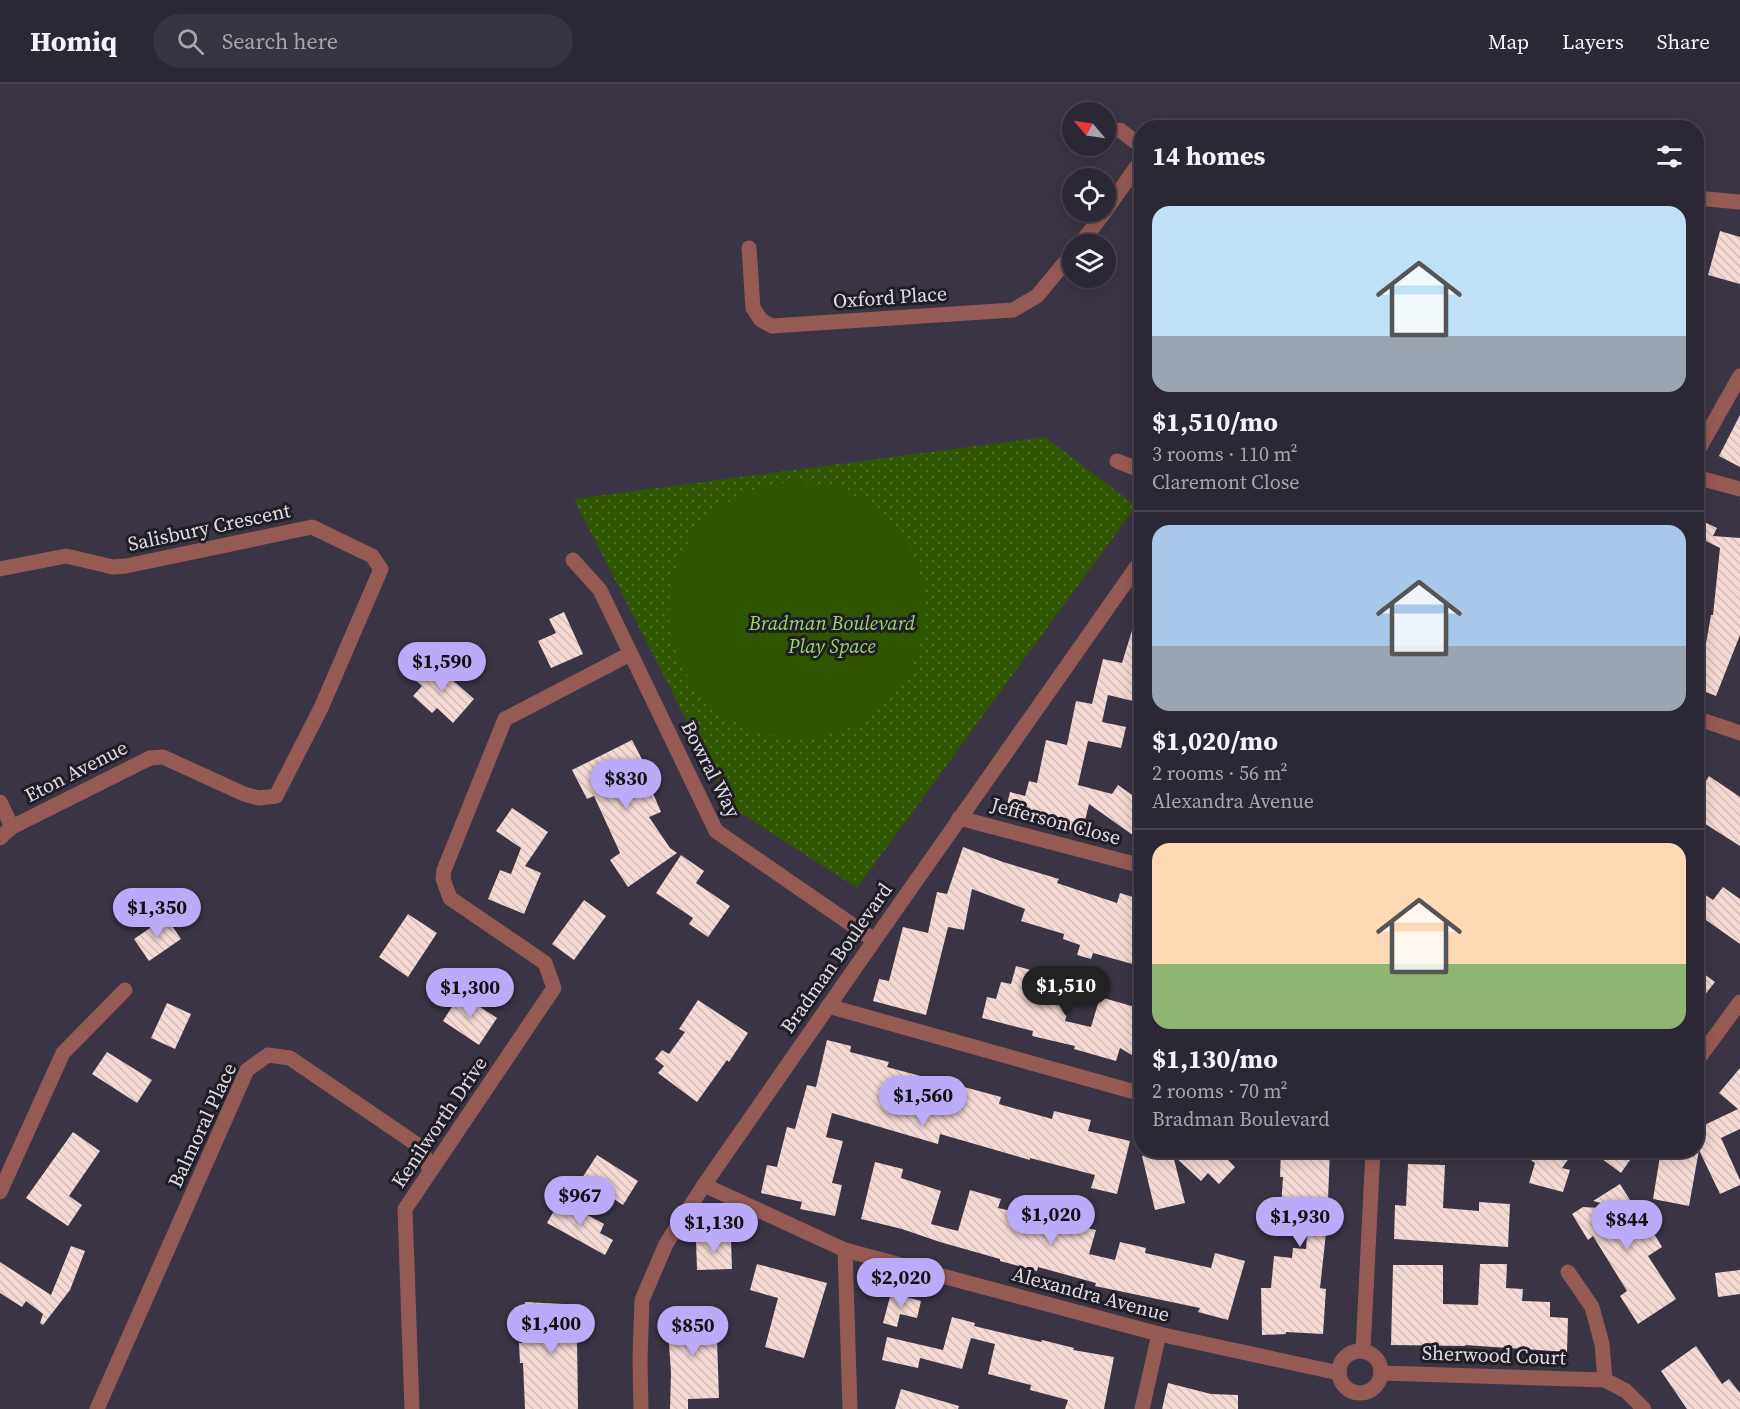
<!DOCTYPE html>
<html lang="en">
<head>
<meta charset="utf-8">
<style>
	body { margin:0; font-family:"Source Serif 4",serif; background:#383340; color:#f1f3f6; height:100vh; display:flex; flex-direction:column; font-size:22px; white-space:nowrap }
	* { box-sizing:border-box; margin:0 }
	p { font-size:20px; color:#a6a5ac }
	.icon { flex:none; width:33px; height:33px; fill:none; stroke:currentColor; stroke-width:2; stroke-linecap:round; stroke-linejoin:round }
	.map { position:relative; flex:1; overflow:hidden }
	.side { position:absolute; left:1134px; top:36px; width:570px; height:1038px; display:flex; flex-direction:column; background:#2c2734; border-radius:24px; box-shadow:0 3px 15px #0003,0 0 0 2px #48444f }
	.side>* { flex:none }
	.needle { width:39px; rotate:299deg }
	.controls { position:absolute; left:1062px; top:18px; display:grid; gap:12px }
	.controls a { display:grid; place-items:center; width:54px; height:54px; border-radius:50%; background:#2c2734; box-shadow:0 3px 15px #0003,0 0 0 2px #48444f; font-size:30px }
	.price { position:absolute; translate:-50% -51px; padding:0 14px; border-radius:21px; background:#baaaf7; color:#111; font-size:20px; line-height:39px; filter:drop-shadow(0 2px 3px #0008) }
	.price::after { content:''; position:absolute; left:50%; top:36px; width:18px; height:14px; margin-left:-9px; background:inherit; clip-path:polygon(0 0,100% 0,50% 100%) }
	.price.on { background:#222; color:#fff }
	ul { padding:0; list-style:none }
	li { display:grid; align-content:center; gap:12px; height:318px; padding:0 18px }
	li+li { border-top:2px solid #48444f }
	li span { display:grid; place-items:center; height:186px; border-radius:18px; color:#555 }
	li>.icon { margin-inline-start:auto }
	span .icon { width:108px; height:108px; fill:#fffc; stroke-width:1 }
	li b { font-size:26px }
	h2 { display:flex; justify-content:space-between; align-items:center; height:72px; padding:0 18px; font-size:26px }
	header { display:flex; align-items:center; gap:36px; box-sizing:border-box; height:84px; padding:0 30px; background:#2c2734; border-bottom:2px solid #48444f }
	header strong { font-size:28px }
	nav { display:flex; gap:33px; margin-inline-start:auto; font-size:21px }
	.search { width:420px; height:54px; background:#383340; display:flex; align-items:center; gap:15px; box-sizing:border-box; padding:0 21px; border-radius:33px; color:#a6a5ac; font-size:22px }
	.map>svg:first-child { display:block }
</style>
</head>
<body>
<header>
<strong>Homiq</strong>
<div class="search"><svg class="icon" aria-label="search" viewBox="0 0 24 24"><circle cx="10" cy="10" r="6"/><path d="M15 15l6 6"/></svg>Search here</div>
<nav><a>Map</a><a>Layers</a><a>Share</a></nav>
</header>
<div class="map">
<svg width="1740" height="1325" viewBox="0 0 1740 1325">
	<defs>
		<pattern id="green-dots" width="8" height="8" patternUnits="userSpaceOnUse" patternTransform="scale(1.5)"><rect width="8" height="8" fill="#305500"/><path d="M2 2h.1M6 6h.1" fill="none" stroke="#4e6d25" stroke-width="1.8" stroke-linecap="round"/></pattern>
		<pattern id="building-back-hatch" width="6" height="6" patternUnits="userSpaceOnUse" patternTransform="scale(1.5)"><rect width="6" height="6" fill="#f4d9d4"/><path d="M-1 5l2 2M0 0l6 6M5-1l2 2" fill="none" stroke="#d1bbb7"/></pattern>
	</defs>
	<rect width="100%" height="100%" fill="#3a3445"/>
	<!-- green -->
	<polygon fill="url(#green-dots)" points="1045,353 1136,422 857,804 730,722 574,415"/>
	<!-- pitch -->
	<circle fill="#305500" cx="797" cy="526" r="128"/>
	<!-- building -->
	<g fill="url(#building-back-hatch)">
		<polygon points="1720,147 1740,153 1740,200 1708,191"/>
		<polygon points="1740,331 1740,383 1719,372"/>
		<polygon points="1696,434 1717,444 1713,452 1740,454 1740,551 1716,612 1696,604 1696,568 1704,571 1711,531 1713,531 1720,464 1696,452"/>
		<polygon points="1138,527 1142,527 1142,601 1137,618 1108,611 1102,638 1126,643 1121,664 1088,657 1078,701 1112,710 1118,701 1142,718 1142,748 1137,754 1089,720 1082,749 1005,729 1010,708 1025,712 1029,697 1037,699 1046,656 1067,661 1076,617 1092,620 1103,575 1122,579"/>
		<polygon points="564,528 583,570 551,584 538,557 556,549 549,535"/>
		<polygon points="432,578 474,615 453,639 437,624 432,629 413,612 422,602 415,596"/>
		<polygon points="632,656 647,685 643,686 661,728 649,733 670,764 677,769 628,803 610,776 620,769 594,712 587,715 572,686"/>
		<polygon points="1696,691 1706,697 1709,692 1740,713 1740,762 1696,734"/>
		<polygon points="512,724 548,748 525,782 541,789 524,830 488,815 500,786 511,790 521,764 496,747"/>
		<polygon points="963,763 1003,778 1059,795 1057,799 1117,819 1120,809 1142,816 1142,864 1136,881 1093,869 1091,875 1077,871 1080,861 1063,855 1064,850 1021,837 1025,825 972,805 964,846 948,843 926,931 873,917 879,895 889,897 903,843 928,849 937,808 947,810"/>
		<polygon points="681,771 704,787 696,799 730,822 708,853 689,840 693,834 656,809"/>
		<polygon points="1723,803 1740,815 1740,860 1696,829 1696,814 1701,808 1713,816"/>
		<polygon points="584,816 606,832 574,876 552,860"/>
		<polygon points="408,830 437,849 408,893 379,873"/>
		<polygon points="166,833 181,855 149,877 134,855"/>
		<polygon points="1016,882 1042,889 1039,900 1073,909 1065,937 1091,943 1100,913 1142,925 1142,977 1120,964 1116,977 1074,965 1075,962 1032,952 1033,947 982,934 987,913 996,915 1001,898 1011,900"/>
		<polygon points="1696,884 1715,898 1696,922"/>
		<polygon points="460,910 497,934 479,961 443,937"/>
		<polygon points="698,916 748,949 729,978 727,976 697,1018 658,989 664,982 655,975 662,966 669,970 685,948 679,945"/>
		<polygon points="167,919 191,930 175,965 151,954"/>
		<polygon points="827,956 851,962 850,968 889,978 887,983 928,994 929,992 953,998 953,1000 1001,1013 999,1020 1052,1035 1054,1027 1091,1036 1088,1047 1130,1057 1117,1110 1091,1104 1095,1091 1030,1074 1030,1076 940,1050 938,1060 832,1029 826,1053 843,1057 832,1099 842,1101 835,1132 800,1125 802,1118 761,1109 767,1081 777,1083 787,1043 795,1045 807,1001 816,1003"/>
		<polygon points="107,968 152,996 137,1019 92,990"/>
		<polygon points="1740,984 1740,1045 1721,1054 1740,1096 1740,1101 1720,1110 1699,1066 1689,1122 1653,1115 1661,1066 1684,1068 1696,1066 1696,1045 1738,1025 1719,1009"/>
		<polygon points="73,1048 100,1067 69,1112 82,1121 68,1142 26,1114"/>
		<polygon points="1165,1066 1218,1066 1235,1083 1219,1100 1208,1089 1201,1097 1173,1071 1185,1119 1155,1126 1142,1072"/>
		<polygon points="1281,1066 1330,1066 1327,1140 1320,1204 1326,1205 1323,1250 1286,1248 1286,1250 1262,1251 1261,1204 1271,1204 1274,1172 1292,1174 1293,1164 1306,1165 1308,1139 1280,1138 1283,1093 1280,1093"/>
		<polygon points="1517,1066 1575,1066 1562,1084 1570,1086 1563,1108 1529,1099 1535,1079"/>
		<polygon points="1590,1066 1637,1066 1621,1089"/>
		<polygon points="597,1071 638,1097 623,1121 582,1094"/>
		<polygon points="875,1078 903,1085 901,1094 941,1107 931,1140 958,1147 970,1106 1001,1115 998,1124 1096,1146 1089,1170 1115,1176 1120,1158 1146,1164 1145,1169 1211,1184 1215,1169 1245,1177 1228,1236 1198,1228 1200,1224 1095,1202 1096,1199 1038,1183 1037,1187 1000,1177 1000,1175 940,1158 902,1145 861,1135"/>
		<polygon points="1408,1080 1445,1081 1443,1124 1479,1127 1479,1118 1510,1120 1508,1163 1394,1155 1395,1121 1406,1122"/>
		<polygon points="1620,1100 1648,1145 1649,1141 1662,1163 1648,1172 1676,1215 1638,1240 1620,1212 1627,1207 1593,1152 1588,1156 1572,1130 1583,1123 1601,1124 1601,1119 1593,1117"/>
		<polygon points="560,1116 604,1140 600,1149 613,1156 605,1171 547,1139"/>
		<polygon points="731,1155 732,1185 697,1186 696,1156"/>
		<polygon points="71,1162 85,1167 70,1206 43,1241 40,1239 43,1230 26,1217 22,1223 0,1209 0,1178 51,1211"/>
		<polygon points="757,1180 827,1199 804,1274 765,1263 778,1214 750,1206"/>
		<polygon points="1480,1180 1507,1180 1506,1204 1523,1205 1522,1217 1550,1218 1550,1233 1568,1234 1567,1268 1465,1261 1465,1262 1391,1261 1393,1181 1443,1181 1443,1220 1478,1221"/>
		<polygon points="1740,1186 1740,1210 1718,1213 1715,1189"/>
		<polygon points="891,1209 921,1217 917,1234 900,1230 897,1243 883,1239"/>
		<polygon points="525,1218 583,1221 581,1252 577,1252 578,1325 525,1325 523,1279 520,1279 519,1259 522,1259"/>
		<polygon points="716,1227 719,1314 688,1315 688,1325 670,1325 671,1289 667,1230"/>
		<polygon points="952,1233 975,1239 974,1242 1041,1258 1042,1256 1074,1264 1073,1266 1114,1273 1104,1325 1065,1325 1068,1316 1030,1306 1031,1301 988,1290 995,1260 971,1254 962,1285 920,1274 918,1284 882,1276 887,1253 943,1266"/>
		<polygon points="1696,1262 1722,1300 1729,1295 1740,1309 1740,1325 1687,1325 1661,1287"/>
		<polygon points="1168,1299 1211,1310 1238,1311 1238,1325 1162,1325"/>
		<polygon points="901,1305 959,1322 958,1325 895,1325"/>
	</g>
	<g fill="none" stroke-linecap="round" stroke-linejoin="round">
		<!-- minor -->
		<g stroke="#965a55" stroke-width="15">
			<polyline points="1120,46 1142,63"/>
			<polyline points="1696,114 1740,118"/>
			<polyline points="1106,126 1142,75"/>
			<polyline points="1080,160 1105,128"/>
			<polyline points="749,164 753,224 761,236 772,242 1013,226 1037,212 1072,170"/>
			<polyline points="1696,370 1740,292"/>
			<polyline points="1117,377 1142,387"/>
			<polyline points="1696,393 1740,405"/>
			<polyline points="573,476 600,506 716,747 874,856"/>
			<polyline points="0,485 66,472 113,483 126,482 312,443 372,472 381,485 321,624 276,712 259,714 244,710 163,673 150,674 12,743 0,754"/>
			<polyline points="1696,634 1740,649"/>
			<polyline points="0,718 12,743"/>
			<polyline points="959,734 1142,782"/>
			<polyline points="828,922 1142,1010"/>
			<polyline points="1696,978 1740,918"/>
			<polyline points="704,1101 845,1166 1159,1250 1339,1289"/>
			<polyline points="0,1108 63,969 125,906"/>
			<polyline points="845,1166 850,1325"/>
			<polyline points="1568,1188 1592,1223 1602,1260 1605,1296"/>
			<polyline points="1363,1267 1373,1066"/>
			<circle cx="1360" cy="1288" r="21"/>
			<polyline points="1381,1289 1605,1296 1626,1307 1644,1325"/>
			<polyline points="97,1325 247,986 268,971 290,974 422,1064 430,1088"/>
			<polyline points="412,1325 405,1125 554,904 545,879 450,814 443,795 444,786 505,635 630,570"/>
			<polyline points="641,1325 640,1276 642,1216 666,1160 704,1101 885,841 1142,475"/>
			<polyline points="1142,1325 1159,1250"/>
		</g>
	</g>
	<g text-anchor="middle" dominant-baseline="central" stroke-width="6" stroke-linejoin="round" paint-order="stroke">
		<!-- street labels -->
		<g font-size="20" fill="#e0dce7" stroke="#201d25">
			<text transform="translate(890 213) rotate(-4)">Oxford Place</text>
			<text transform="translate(209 443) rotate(-12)">Salisbury Crescent</text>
			<text transform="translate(711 685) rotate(63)">Bowral Way</text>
			<text transform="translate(76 687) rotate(-27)">Eton Avenue</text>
			<text transform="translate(1056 737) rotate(15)">Jefferson Close</text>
			<text transform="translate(836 874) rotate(-55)">Bradman Boulevard</text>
			<text transform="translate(439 1038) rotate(-56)">Kenilworth Drive</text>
			<text transform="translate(202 1041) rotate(-65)">Balmoral Place</text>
			<text transform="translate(1091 1210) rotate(15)">Alexandra Avenue</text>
			<text transform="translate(1494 1271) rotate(2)">Sherwood Court</text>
		</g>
		<!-- park labels -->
		<g font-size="20" font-style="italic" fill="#9bd36b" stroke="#201d25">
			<text x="832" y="539">Bradman Boulevard<tspan x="832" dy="23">Play Space</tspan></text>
		</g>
	</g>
</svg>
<div class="controls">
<a><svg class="needle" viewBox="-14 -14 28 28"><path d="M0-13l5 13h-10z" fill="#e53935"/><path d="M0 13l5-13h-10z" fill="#a6a5ac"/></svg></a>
<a><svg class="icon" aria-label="locate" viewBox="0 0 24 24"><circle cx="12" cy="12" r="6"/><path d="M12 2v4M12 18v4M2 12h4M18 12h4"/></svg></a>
<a><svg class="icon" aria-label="layers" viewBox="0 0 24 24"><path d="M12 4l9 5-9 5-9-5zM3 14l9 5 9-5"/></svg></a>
</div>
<b class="price" style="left:442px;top:609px">$1,590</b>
<b class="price" style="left:626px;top:726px">$830</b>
<b class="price" style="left:157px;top:855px">$1,350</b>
<b class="price on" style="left:1066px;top:933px">$1,510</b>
<b class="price" style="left:470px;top:935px">$1,300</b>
<b class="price" style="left:923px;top:1043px">$1,560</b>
<b class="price" style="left:580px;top:1143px">$967</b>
<b class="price" style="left:1051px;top:1162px">$1,020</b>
<b class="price" style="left:1300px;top:1164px">$1,930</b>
<b class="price" style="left:1627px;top:1167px">$844</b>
<b class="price" style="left:714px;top:1170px">$1,130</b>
<b class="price" style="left:901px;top:1225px">$2,020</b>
<b class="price" style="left:551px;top:1271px">$1,400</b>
<b class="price" style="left:693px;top:1273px">$850</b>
<section class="side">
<h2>14 homes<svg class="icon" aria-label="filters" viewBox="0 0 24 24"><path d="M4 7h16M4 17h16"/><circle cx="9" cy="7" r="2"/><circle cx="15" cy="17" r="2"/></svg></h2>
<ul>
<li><span style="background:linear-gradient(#bfe0f5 70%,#9aa5b1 0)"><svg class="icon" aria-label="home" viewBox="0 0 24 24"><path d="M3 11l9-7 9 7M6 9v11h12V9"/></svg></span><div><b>$1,510/mo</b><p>3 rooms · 110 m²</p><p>Claremont Close</p></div></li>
<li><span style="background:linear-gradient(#a9c7e8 65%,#9aa5b1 0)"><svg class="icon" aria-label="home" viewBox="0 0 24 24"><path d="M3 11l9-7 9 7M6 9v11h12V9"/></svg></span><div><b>$1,020/mo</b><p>2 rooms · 56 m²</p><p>Alexandra Avenue</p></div></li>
<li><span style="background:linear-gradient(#ffd9b3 65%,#8fb573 0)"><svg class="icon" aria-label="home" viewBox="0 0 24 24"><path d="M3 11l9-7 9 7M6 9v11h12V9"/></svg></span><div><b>$1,130/mo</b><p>2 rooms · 70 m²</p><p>Bradman Boulevard</p></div></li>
</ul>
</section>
</div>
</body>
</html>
